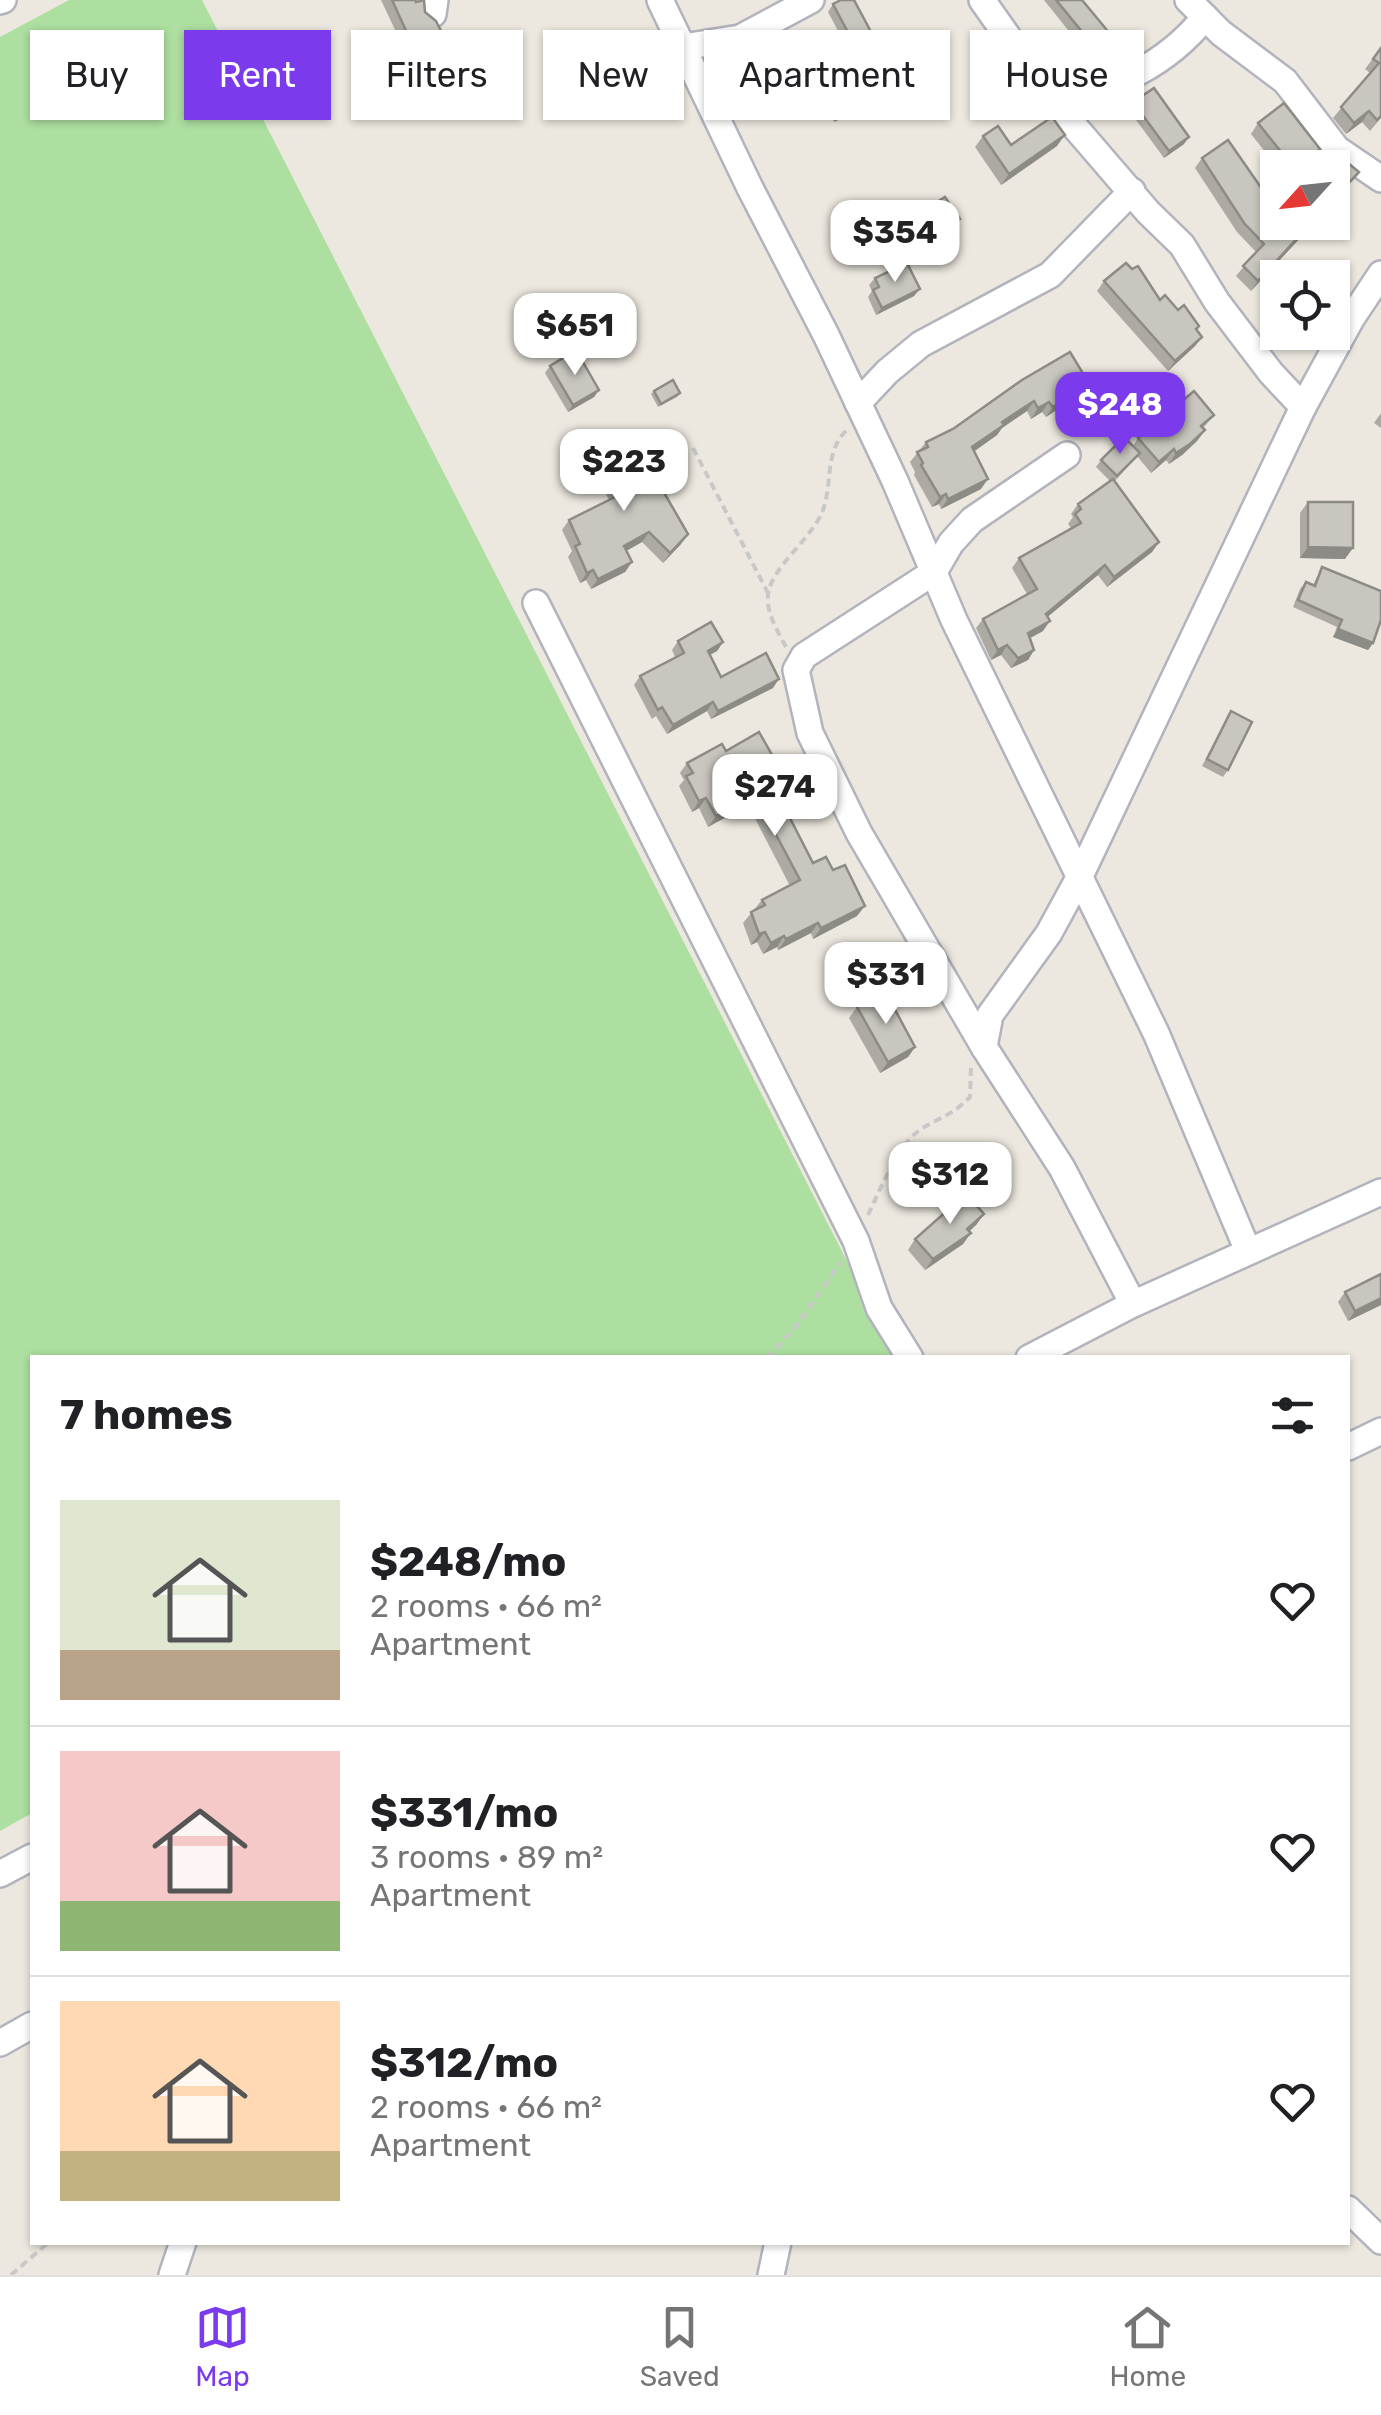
<!DOCTYPE html>
<html lang="en">
<head>
<meta charset="utf-8">
<style>
	body { margin:0; font-family:Rubik,sans-serif; background:#f6f6f6; color:#202124; height:100vh; display:flex; flex-direction:column; font-size:38px; white-space:nowrap }
	* { box-sizing:border-box; margin:0 }
	p { font-size:32px; color:#757577 }
	.icon { flex:none; width:55px; height:55px; fill:none; stroke:currentColor; stroke-width:2; stroke-linecap:round; stroke-linejoin:round }
	.map { position:relative; flex:1; overflow:hidden }
	.panel { position:absolute; left:30px; top:1355px; width:1320px; height:890px; display:flex; flex-direction:column; background:#fff; border-radius:0px; box-shadow:0 2px 8px #0004 }
	.panel>* { flex:none }
	.hud { position:absolute; left:30px; top:30px; width:1322px; height:90px; display:flex; gap:20px }
	.needle { width:65px; rotate:243deg }
	.tools { position:absolute; left:1260px; top:150px; display:grid; gap:20px }
	.tools a { display:grid; place-items:center; width:90px; height:90px; border-radius:0px; background:#fff; box-shadow:0 2px 8px #0004; font-size:50px }
	.price { position:absolute; translate:-50% -85px; padding:0 22px; border-radius:20px; background:#fff; color:#222; font-size:32px; line-height:65px; filter:drop-shadow(0 2px 5px #0008) }
	.price::after { content:''; position:absolute; left:50%; top:60px; width:30px; height:22px; margin-left:-15px; background:inherit; clip-path:polygon(0 0,100% 0,50% 100%) }
	.price.on { background:#7c3aed; color:#fff }
	ul { padding:0; list-style:none }
	li { display:flex; align-items:center; gap:30px; height:250px; padding:0 30px }
	li+li { border-top:2px solid #e0e0e0 }
	li span { display:grid; place-items:center; flex:none; width:280px; height:200px; border-radius:0px; color:#555 }
	li>.icon { margin-inline-start:auto }
	span .icon { width:120px; height:120px; fill:#fffc; stroke-width:1 }
	li b { font-size:42px }
	h2 { display:flex; justify-content:space-between; align-items:center; height:120px; padding:0 30px; font-size:42px }
	.pill { padding:0 35px; border-radius:0px; background:#fff; box-shadow:0 2px 8px #0004; font-size:35px; line-height:90px }
	.pill.on { background:#7c3aed; color:#fff }
	.tab-bar { display:flex; justify-content:space-around; align-items:center; height:140px; border-top:2px solid #e0e0e0; background:#fff; font-size:28px; color:#757577 }
	.tab-bar a { display:grid; justify-items:center; gap:5px }
	.tab-bar .on { color:#7c3aed }
	.map>svg:first-child { display:block }
</style>
</head>
<body>
<div class="map">
<svg width="1381" height="2275" viewBox="0 0 1381 2275">
	<rect width="100%" height="100%" fill="#ece8df"/>
	<!-- green -->
	<polygon fill="#addfa0" points="69,0 202,0 896,1357 32,1358 32,1813 0,1831 0,37"/>
	<g fill="none" stroke-linecap="round" stroke-linejoin="round">
		<!-- minor casing -->
		<g stroke="#b3b3be" stroke-width="30">
			<g id="minor">
				<polyline points="660,0 750,188 826,335 895,481 954,620 1156,1033 1248,1251"/>
				<polyline points="982,0 1056,105 1148,212 1182,245 1217,302 1271,373 1303,407"/>
				<polyline points="1188,0 1221,33 1285,81 1337,149 1381,179"/>
				<polyline points="0,1 3,0"/>
				<polyline points="433,14 435,0"/>
				<polyline points="683,47 740,38 811,0"/>
				<path d="M 1056,105 C 1117,84 1164,68 1205,17"/>
				<polyline points="858,403 887,372 921,344 1050,275 1132,191"/>
				<polyline points="1067,455 972,520 951,543 934,572 804,656 796,670 810,733 859,833 984,1047 1062,1168 1133,1304"/>
				<polyline points="536,603 856,1241 879,1308 910,1358"/>
				<polyline points="984,1047 990,1015 1049,933 1080,876 1303,407 1351,319 1381,274"/>
				<polyline points="1029,1358 1133,1304 1381,1192"/>
				<polyline points="1348,1447 1381,1431"/>
				<polyline points="0,1874 32,1857"/>
				<polyline points="0,2043 32,2025"/>
				<polyline points="1348,2209 1381,2241"/>
				<polyline points="172,2275 183,2242"/>
				<polyline points="771,2275 778,2242"/>
			</g>
		</g>
		<!-- path -->
		<g stroke="#c8c8c8" stroke-width="4" stroke-dasharray="8 5" stroke-linecap="butt">
			<polyline points="693,448 768,593"/>
			<path d="M 786,647 C 778,632 766,613 768,595 C 771,567 812,539 823,510 C 833,482 824,450 848,429"/>
			<path d="M 868,1215 C 879,1192 897,1148 917,1132 C 936,1118 951,1117 970,1097 L 971,1067"/>
			<polyline points="767,1358 794,1329 841,1262"/>
			<polyline points="11,2275 49,2242"/>
		</g>
		<!-- minor -->
		<use href="#minor" stroke="#fff" stroke-width="25"/>
	</g>
	<!-- wall -->
	<g fill="#acaaa3">
		<polygon points="381,0 415,0 425,12 455,82 449,91 429,101 421,85 366,114 351,85 357,76 405,51"/>
		<polygon points="1044,0 1082,0 1116,41 1110,50 1075,79 1059,57 1065,48 1076,40"/>
		<polygon points="833,4 875,48 890,95 834,122 825,104 830,96 864,80 828,12"/>
		<polygon points="1381,48 1381,118 1370,131 1362,122 1346,134 1333,118 1370,73 1365,69"/>
		<polygon points="759,68 806,92 801,100 773,114 754,76"/>
		<polygon points="1133,102 1184,144 1164,158 1128,109"/>
		<polygon points="1258,123 1320,149 1313,160 1304,168 1278,168 1251,134"/>
		<polygon points="983,136 1011,145 1057,146 1001,185 975,147"/>
		<polygon points="1202,158 1278,222 1315,222 1251,291 1236,276 1256,252 1237,232 1195,168"/>
		<polygon points="916,215 960,219 952,230 901,263 884,235 892,224"/>
		<polygon points="875,278 914,296 876,315 868,297 872,291 869,285"/>
		<polygon points="1104,281 1160,300 1178,310 1199,326 1197,330 1202,337 1195,346 1168,371 1097,291"/>
		<polygon points="550,366 599,390 594,397 568,412 545,373"/>
		<polygon points="1087,380 1073,399 1046,417 1042,412 1031,419 1027,411 1002,428 997,435 974,451 981,489 941,509 939,504 932,507 914,475 915,472 910,462 926,442"/>
		<polygon points="654,391 680,393 677,397 658,407 651,394"/>
		<polygon points="1381,413 1381,428 1374,423"/>
		<polygon points="1214,415 1203,428 1205,430 1197,441 1182,455 1169,464 1166,460 1151,473 1137,456 1115,481 1159,542 1152,552 1107,587 1098,575 1047,617 1043,631 1030,638 1034,650 1028,660 1011,668 1001,655 991,660 976,628 983,619 1027,594 1012,568 1019,558 1071,528 1068,524 1073,517 1071,514 1078,504 1110,481 1096,467 1101,460 1133,446 1138,438"/>
		<polygon points="592,444 636,472 681,544 663,563 642,542 626,551 632,562 625,572 591,589 586,580 580,583 568,557 572,551 562,530 569,520 609,500 585,454"/>
		<polygon points="1308,502 1345,559 1300,558 1300,513"/>
		<polygon points="1322,567 1373,643 1368,650 1333,637 1337,627 1293,607 1300,589 1306,582 1313,585"/>
		<polygon points="678,641 723,642 717,651 710,655 721,677 773,688 711,719 707,711 667,734 656,716 652,719 634,685 640,676 675,657 672,650"/>
		<polygon points="1231,711 1228,770 1223,777 1202,766"/>
		<polygon points="726,751 777,786 774,788 813,863 857,916 813,939 811,933 778,950 777,947 763,954 757,942 751,945 743,923 762,900 790,886 748,805 708,827 699,808 692,812 679,786 684,780 680,773 687,763"/>
		<polygon points="857,1007 915,1047 908,1057 880,1073 849,1018"/>
		<polygon points="984,1214 976,1225 969,1231 963,1244 925,1270 908,1250 915,1239"/>
		<polygon points="1345,1292 1381,1305 1348,1321 1338,1302"/>
	</g>
	<!-- shaded-wall -->
	<g fill="#8c8b85">
		<polygon points="1116,41 1110,50 1075,79 1081,71"/>
		<polygon points="427,76 421,85 366,114 372,105"/>
		<polygon points="455,82 449,91 429,101 435,92"/>
		<polygon points="895,88 890,95 834,122 839,115"/>
		<polygon points="806,92 801,100 773,114 778,106"/>
		<polygon points="1369,111 1362,122 1346,134 1354,123"/>
		<polygon points="1065,135 1057,146 1001,185 1009,174"/>
		<polygon points="1189,137 1184,144 1164,158 1169,151"/>
		<polygon points="1320,149 1313,160 1304,168 1297,168"/>
		<polygon points="960,219 952,230 901,263 909,252"/>
		<polygon points="1312,222 1315,222 1251,291 1258,281"/>
		<polygon points="920,289 914,296 876,315 882,308"/>
		<polygon points="1202,337 1195,346 1168,371 1175,361"/>
		<polygon points="1087,380 1073,399 1046,417 1053,407 1078,385"/>
		<polygon points="599,390 594,397 568,412 573,405"/>
		<polygon points="1034,401 1027,411 1002,428 997,435 965,458 972,447 1002,422"/>
		<polygon points="1049,402 1042,412 1031,419 1038,408"/>
		<polygon points="1205,430 1197,441 1182,455 1169,464 1176,453"/>
		<polygon points="1174,449 1166,460 1151,473 1159,462"/>
		<polygon points="988,479 981,489 941,509 948,499"/>
		<polygon points="946,494 939,504 932,507 940,497"/>
		<polygon points="649,532 642,542 617,556 624,546"/>
		<polygon points="688,534 681,544 663,563 670,553"/>
		<polygon points="1159,542 1152,552 1107,587 1114,577"/>
		<polygon points="1308,547 1353,548 1345,559 1300,558"/>
		<polygon points="632,562 625,572 591,589 598,579"/>
		<polygon points="1105,565 1098,575 1039,624 1046,614"/>
		<polygon points="593,570 586,580 580,583 587,573"/>
		<polygon points="1050,621 1043,631 1021,643 1028,633"/>
		<polygon points="1338,629 1373,643 1368,650 1333,637"/>
		<polygon points="723,642 717,651 702,659 708,651"/>
		<polygon points="1007,645 1001,655 991,660 998,650"/>
		<polygon points="1034,650 1028,660 1011,668 1018,658"/>
		<polygon points="779,679 773,688 711,719 718,711"/>
		<polygon points="713,702 707,711 667,734 673,725"/>
		<polygon points="784,776 777,786 764,793 772,783"/>
		<polygon points="755,795 748,805 708,827 716,816"/>
		<polygon points="706,798 699,808 692,812 699,801"/>
		<polygon points="865,906 857,916 813,939 821,928"/>
		<polygon points="818,923 811,933 778,950 786,939"/>
		<polygon points="765,932 757,942 751,945 759,934"/>
		<polygon points="784,936 777,947 763,954 771,943"/>
		<polygon points="915,1047 908,1057 880,1073 888,1062"/>
		<polygon points="984,1214 976,1225 960,1240 967,1229"/>
		<polygon points="971,1233 963,1244 925,1270 933,1259"/>
		<polygon points="1381,1298 1381,1305 1348,1321 1355,1311"/>
	</g>
	<!-- building -->
	<g fill="#c8c6be" stroke="#8c8b85" stroke-width="2.5">
		<polygon points="392,0 415,0 416,2 424,0 425,12 436,21 448,45 439,48 455,82 435,92 427,76 372,105 357,76 413,46"/>
		<polygon points="841,0 854,0 878,45 875,46 895,88 839,115 830,96 871,76 833,4"/>
		<polygon points="1056,0 1082,0 1116,41 1081,71 1065,48 1084,34"/>
		<polygon points="1381,48 1381,116 1377,120 1369,111 1354,123 1341,107 1379,63 1373,59"/>
		<polygon points="787,54 806,92 778,106 759,68"/>
		<polygon points="1154,88 1189,137 1169,151 1133,102"/>
		<polygon points="1284,103 1320,149 1297,168 1294,168 1258,123"/>
		<polygon points="1052,117 1065,135 1009,174 983,136 998,126 1011,145"/>
		<polygon points="1228,140 1269,199 1272,196 1278,201 1278,222 1312,222 1258,281 1243,266 1264,244 1244,223 1202,158"/>
		<polygon points="1342,158 1359,172 1332,201 1332,168"/>
		<polygon points="945,197 960,219 909,252 892,224 913,210 916,215"/>
		<polygon points="907,263 920,289 882,308 873,290 879,287 875,278"/>
		<polygon points="1126,263 1132,269 1138,266 1160,300 1165,295 1178,310 1184,305 1199,326 1196,329 1202,337 1175,361 1104,281"/>
		<polygon points="576,350 599,390 573,405 550,366"/>
		<polygon points="1070,352 1087,380 1078,385 1080,389 1053,407 1049,402 1038,408 1034,401 1002,422 1004,425 972,447 988,479 948,499 946,494 940,497 921,465 923,463 917,452 928,447 926,442 953,429 1022,380"/>
		<polygon points="673,380 680,393 661,404 654,391"/>
		<polygon points="1194,391 1214,415 1201,426 1205,430 1190,444 1176,453 1174,449 1159,462 1138,438"/>
		<polygon points="615,432 636,472 648,465 688,534 670,553 649,532 624,546 632,562 598,579 593,570 587,573 575,546 580,544 569,520 619,495 592,444"/>
		<polygon points="1124,437 1140,453 1117,476 1101,460"/>
		<polygon points="1113,479 1159,542 1114,577 1105,565 1046,614 1050,621 1028,633 1034,650 1018,658 1007,645 998,650 983,619 1037,589 1019,558 1081,523 1075,514 1081,509 1078,504"/>
		<polygon points="1308,502 1353,502 1353,548 1308,547"/>
		<polygon points="1322,567 1381,591 1381,620 1373,643 1338,629 1342,620 1298,600 1306,582 1315,586"/>
		<polygon points="711,622 723,642 708,651 721,677 766,653 779,679 718,711 713,702 673,725 662,707 658,710 640,676 684,653 678,641"/>
		<polygon points="1231,711 1252,722 1228,770 1207,759"/>
		<polygon points="759,732 784,776 772,783 813,863 826,857 833,870 845,865 865,906 821,928 818,923 786,939 784,936 771,943 765,932 759,934 751,912 765,905 762,900 800,880 755,795 716,816 706,798 699,801 686,776 693,773 687,763 722,744 726,751"/>
		<polygon points="885,991 915,1047 888,1062 857,1007"/>
		<polygon points="966,1194 984,1214 967,1229 971,1233 933,1259 915,1239"/>
		<polygon points="1381,1274 1381,1298 1355,1311 1345,1292"/>
	</g>
</svg>
<div class="tools">
<a><svg class="needle" viewBox="-14 -14 28 28"><path d="M0-13l5 13h-10z" fill="#e53935"/><path d="M0 13l5-13h-10z" fill="#757577"/></svg></a>
<a><svg class="icon" aria-label="locate" viewBox="0 0 24 24"><circle cx="12" cy="12" r="6"/><path d="M12 2v4M12 18v4M2 12h4M18 12h4"/></svg></a>
</div>
<b class="price" style="left:895px;top:285px">$354</b>
<b class="price" style="left:575px;top:378px">$651</b>
<b class="price on" style="left:1120px;top:457px">$248</b>
<b class="price" style="left:624px;top:514px">$223</b>
<b class="price" style="left:775px;top:839px">$274</b>
<b class="price" style="left:886px;top:1027px">$331</b>
<b class="price" style="left:950px;top:1227px">$312</b>
<div class="hud">
<a class="pill">Buy</a>
<a class="pill on">Rent</a>
<a class="pill">Filters</a>
<a class="pill">New</a>
<a class="pill">Apartment</a>
<a class="pill">House</a>
</div>
<section class="panel">
<h2>7 homes<svg class="icon" aria-label="filters" viewBox="0 0 24 24"><path d="M4 7h16M4 17h16"/><circle cx="9" cy="7" r="2"/><circle cx="15" cy="17" r="2"/></svg></h2>
<ul>
<li><span style="background:linear-gradient(#dfe7d0 75%,#b9a48a 0)"><svg class="icon" aria-label="home" viewBox="0 0 24 24"><path d="M3 11l9-7 9 7M6 9v11h12V9"/></svg></span><div><b>$248/mo</b><p>2 rooms · 66 m²</p><p>Apartment</p></div><svg class="icon" aria-label="heart" viewBox="0 0 24 24"><path d="M12 20l-8-8c-3-5 5-10 8-4 3-6 11-1 8 4z"/></svg></li>
<li><span style="background:linear-gradient(#f6c9c9 75%,#8fb573 0)"><svg class="icon" aria-label="home" viewBox="0 0 24 24"><path d="M3 11l9-7 9 7M6 9v11h12V9"/></svg></span><div><b>$331/mo</b><p>3 rooms · 89 m²</p><p>Apartment</p></div><svg class="icon" aria-label="heart" viewBox="0 0 24 24"><path d="M12 20l-8-8c-3-5 5-10 8-4 3-6 11-1 8 4z"/></svg></li>
<li><span style="background:linear-gradient(#ffd9b3 75%,#c2b280 0)"><svg class="icon" aria-label="home" viewBox="0 0 24 24"><path d="M3 11l9-7 9 7M6 9v11h12V9"/></svg></span><div><b>$312/mo</b><p>2 rooms · 66 m²</p><p>Apartment</p></div><svg class="icon" aria-label="heart" viewBox="0 0 24 24"><path d="M12 20l-8-8c-3-5 5-10 8-4 3-6 11-1 8 4z"/></svg></li>
</ul>
</section>
</div>
<nav class="tab-bar">
<a class="on"><svg class="icon" aria-label="map" viewBox="0 0 24 24"><path d="M3 6l6-2 6 2 6-2v14l-6 2-6-2-6 2zM9 4v14M15 6v14"/></svg>Map</a>
<a><svg class="icon" aria-label="saved" viewBox="0 0 24 24"><path d="M7 4h10v16l-5-4-5 4z"/></svg>Saved</a>
<a><svg class="icon" aria-label="home" viewBox="0 0 24 24"><path d="M3 11l9-7 9 7M6 9v11h12V9"/></svg>Home</a>
</nav>
</body>
</html>
